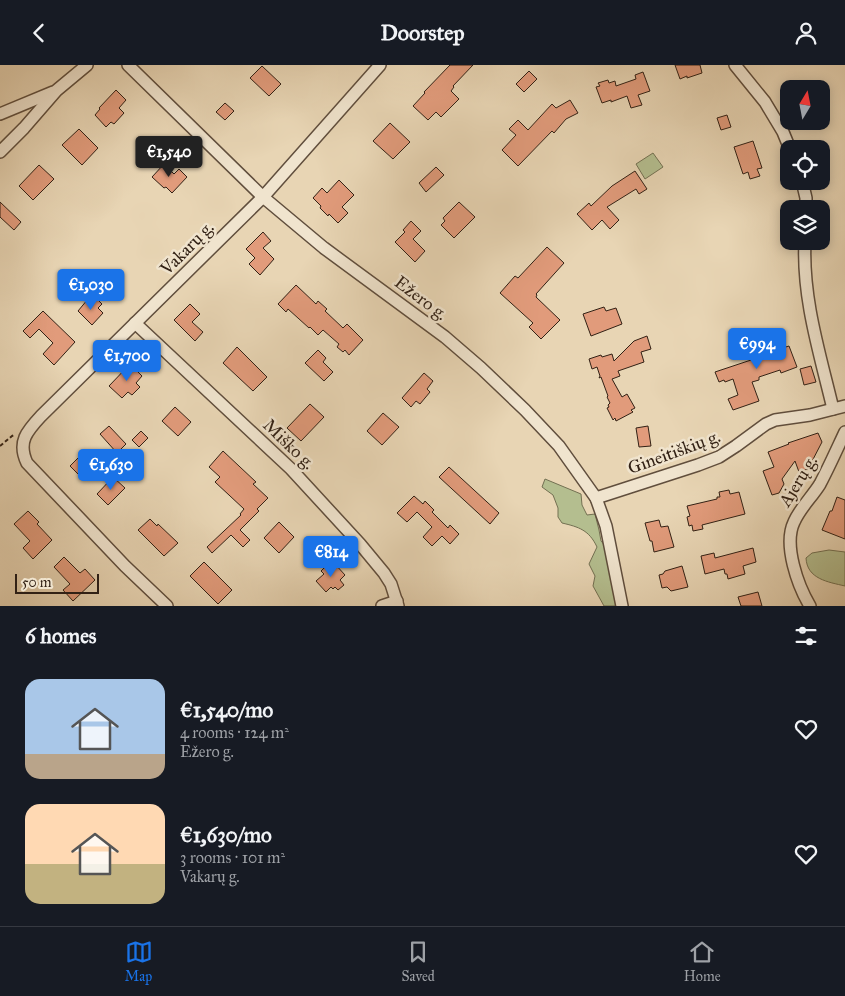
<!DOCTYPE html>
<html lang="en">
<head>
<meta charset="utf-8">
<style>
	body { margin:0; font-family:"IM FELL Great Primer",serif; background:#242831; color:#f1f3f6; height:100vh; display:flex; flex-direction:column; font-size:19px; white-space:nowrap }
	* { box-sizing:border-box; margin:0 }
	p { font-size:16px; color:#9ea1a6 }
	.icon { flex:none; width:28px; height:28px; fill:none; stroke:currentColor; stroke-width:2; stroke-linecap:round; stroke-linejoin:round }
	.map { position:relative; height:541px; overflow:hidden }
	.drawer { display:flex; flex-direction:column; background:#171b24; flex:1 }
	.drawer>* { flex:none }
	.needle { width:32px; rotate:10deg }
	.tools { position:absolute; left:780px; top:15px; display:grid; gap:10px }
	.tools a { display:grid; place-items:center; width:50px; height:50px; border-radius:10px; background:#171b24; box-shadow:0 2px 12px #0003; font-size:25px }
	.scale { position:absolute; left:15px; bottom:12px; width:84px; box-sizing:border-box; padding-left:5px; border:2px solid #322115; border-top:0; font-size:14px; line-height:18px; white-space:nowrap; color:#322115; -webkit-text-stroke:4px #f0e4ce; paint-order:stroke }
	.price { position:absolute; translate:-50% -42px; padding:0 11px; border-radius:5px; background:#1a73e8; color:#fff; font-size:16px; line-height:32px; filter:drop-shadow(0 1px 2px #0008) }
	.price::after { content:''; position:absolute; left:50%; top:30px; width:15px; height:11px; margin-left:-8px; background:inherit; clip-path:polygon(0 0,100% 0,50% 100%) }
	.price.current { background:#222; color:#fff }
	ul { padding:0; list-style:none }
	li { display:flex; align-items:center; gap:15px; height:125px; padding:0 25px }
	li span { display:grid; place-items:center; flex:none; width:140px; height:100px; border-radius:15px; color:#555 }
	li>.icon { margin-inline-start:auto }
	span .icon { width:60px; height:60px; fill:#fffc; stroke-width:1 }
	li b { font-size:21px }
	h2 { display:flex; justify-content:space-between; align-items:center; height:60px; padding:0 25px; font-size:21px }
	header { display:flex; justify-content:space-between; align-items:center; height:65px; padding:0 25px; background:#171b24; font-size:22px; font-weight:800 }
	.tab-bar { display:flex; justify-content:space-around; align-items:center; height:70px; border-top:1px solid #363941; background:#171b24; font-size:14px; color:#9ea1a6 }
	.tab-bar a { display:grid; justify-items:center; gap:2px }
	.tab-bar .current { color:#1a73e8 }
	.map>svg:first-child { display:block }
</style>
</head>
<body>
<header><svg class="icon" aria-label="back" viewBox="0 0 24 24"><path d="M15 5l-7 7 7 7"/></svg>Doorstep<svg class="icon" aria-label="person" viewBox="0 0 24 24"><circle cx="12" cy="8" r="4"/><path d="M4 21q1-7 8-7t8 7"/></svg></header>
<div class="map">
<svg width="845" height="541" viewBox="0 0 845 541">
	<rect width="100%" height="100%" fill="#e8d5b4"/>
	<filter id="stains"><feTurbulence type="fractalNoise" baseFrequency=".004" numOctaves="4"/><feColorMatrix values="0 0 0 0 .2 0 0 0 0 .09 0 0 0 0 .02 0 0 0 .5 -.17"/></filter>
	<radialGradient id="worn" r=".72"><stop offset=".6" stop-color="#630" stop-opacity="0"/><stop offset="1" stop-color="#630" stop-opacity=".3"/></radialGradient>
	<!-- green -->
	<g fill="#b4be8f" stroke="#737052">
		<polygon points="653,88 663,102 645,114 636,99"/>
		<path d="M 545,414 L 581,429 L 582,440 L 587,450 L 595,449 L 599,465 L 601,476 L 607,483 L 618,541 L 604,541 L 593,521 L 595,511 L 589,499 L 597,482 C 589,465 579,462 562,458 L 558,452 L 558,443 L 553,430 L 542,422 Z"/>
		<path d="M 829,485 L 845,487 L 845,521 C 828,517 807,514 806,493 L 812,488 Z"/>
	</g>
	<!-- building -->
	<g fill="#e19b7b" stroke="#322115">
		<polygon points="450,0 473,0 453,21 454,22 451,26 459,34 441,52 436,47 428,55 413,41 425,28 424,27"/>
		<polygon points="675,0 700,0 702,8 687,13 687,11 680,14"/>
		<polygon points="262,1 281,19 269,31 250,13"/>
		<polygon points="529,6 537,14 524,27 516,19"/>
		<polygon points="643,7 650,26 638,30 642,40 631,43 627,31 611,37 611,35 602,38 596,22 600,21 598,18 608,15 609,18 615,16 616,21 636,14 635,10"/>
		<polygon points="116,25 126,35 119,43 124,48 114,59 111,57 106,62 95,50 100,44 99,43"/>
		<polygon points="570,35 578,48 566,54 554,68 552,66 518,101 502,85 516,70 509,64 518,55 528,65 552,39 556,43"/>
		<polygon points="225,38 234,46 225,55 216,47"/>
		<polygon points="727,50 731,62 721,65 717,53"/>
		<polygon points="390,58 410,77 393,94 373,76"/>
		<polygon points="79,64 98,83 82,100 62,80"/>
		<polygon points="753,76 762,103 757,104 760,111 750,114 748,107 743,109 734,82"/>
		<polygon points="164,99 174,109 179,104 187,112 172,128 166,122 164,123 152,112"/>
		<polygon points="39,100 54,114 33,135 19,121"/>
		<polygon points="436,102 444,110 426,127 419,118"/>
		<polygon points="635,106 647,124 639,129 636,124 607,142 619,155 610,164 602,155 592,165 577,149 589,138 591,141 612,121"/>
		<polygon points="339,115 354,130 342,142 348,148 338,158 329,149 328,151 320,143 321,141 313,133 322,123 327,128"/>
		<polygon points="0,137 21,157 14,165 0,152"/>
		<polygon points="459,137 475,152 454,173 441,160 445,156 443,153"/>
		<polygon points="411,156 421,166 413,174 425,186 415,197 395,177 405,167 403,165"/>
		<polygon points="263,167 271,176 263,183 274,194 260,210 249,199 255,193 246,184"/>
		<polygon points="547,182 564,198 536,229 537,230 536,232 560,255 541,274 529,262 533,258 500,228 515,211 518,213"/>
		<polygon points="296,220 316,239 318,236 327,244 325,246 343,263 347,259 363,275 349,290 345,285 343,287 337,282 339,279 323,265 318,270 310,262 309,263 288,244 286,247 278,239"/>
		<polygon points="95,232 102,239 98,243 103,248 92,260 78,246 88,234 91,237"/>
		<polygon points="190,239 200,249 192,257 203,267 195,276 174,255"/>
		<polygon points="604,242 606,246 616,243 622,259 591,271 583,249"/>
		<polygon points="43,246 75,277 54,300 43,289 53,278 39,264 30,273 23,266"/>
		<polygon points="772,268 776,285 789,281 797,302 781,308 780,305 759,312 759,315 752,317 759,336 733,345 728,334 738,330 733,314 725,317 724,315 719,317 715,307 760,292 754,273"/>
		<polygon points="647,271 651,284 641,287 644,297 618,306 620,311 612,314 622,332 627,329 635,343 631,345 633,347 616,356 615,353 613,355 607,343 609,342 608,340 610,338 607,332 608,331 601,312 599,313 600,311 597,302 592,304 589,294 601,290 602,292 612,289 614,296 634,276"/>
		<polygon points="237,282 267,312 253,326 223,298"/>
		<polygon points="318,285 326,293 323,297 333,307 324,316 305,298"/>
		<polygon points="130,299 142,311 136,318 140,322 132,330 128,327 122,333 109,321"/>
		<polygon points="811,301 816,317 804,320 800,304"/>
		<polygon points="424,308 433,316 427,324 430,327 420,339 416,336 411,342 402,333"/>
		<polygon points="310,339 324,352 301,376 287,363"/>
		<polygon points="175,342 191,357 178,371 162,356"/>
		<polygon points="383,348 399,362 382,380 367,366"/>
		<polygon points="109,361 126,379 117,388 100,369"/>
		<polygon points="648,361 651,381 639,382 636,363"/>
		<polygon points="141,366 148,373 139,382 132,375"/>
		<polygon points="818,368 822,377 808,404 799,407 795,396 782,414 784,419 779,428 772,430 763,406 774,402 768,387 789,379 788,378"/>
		<polygon points="85,386 95,397 81,412 70,401"/>
		<polygon points="223,386 256,417 253,419 268,433 257,444 259,446 240,465 250,475 243,482 231,470 212,488 207,482 241,450 240,449 244,444 215,417 220,412 209,402"/>
		<polygon points="449,402 499,448 490,459 439,412"/>
		<polygon points="113,412 125,423 108,440 97,429"/>
		<polygon points="729,425 730,429 739,427 745,449 702,460 703,464 693,466 692,460 689,461 687,452 690,451 687,441 717,434 717,432 720,432 719,427"/>
		<polygon points="414,431 423,439 425,436 434,445 432,447 448,463 450,460 459,469 450,479 442,471 432,481 423,472 432,462 417,447 407,457 397,448"/>
		<polygon points="837,432 845,435 845,474 822,465 830,446 832,446"/>
		<polygon points="28,446 39,457 37,459 52,475 33,494 23,483 30,476 14,459"/>
		<polygon points="150,454 157,461 158,459 178,478 164,491 138,465"/>
		<polygon points="659,455 661,462 668,461 674,482 654,487 652,476 650,476 645,458"/>
		<polygon points="279,457 294,472 279,488 264,473"/>
		<polygon points="753,483 756,497 743,501 745,509 728,514 727,509 725,509 724,504 705,509 701,491 714,488 715,493"/>
		<polygon points="64,492 80,508 85,504 95,515 73,536 63,525 70,519 54,502"/>
		<polygon points="204,497 232,525 218,539 190,511"/>
		<polygon points="335,499 345,510 340,515 344,520 338,525 335,522 333,524 331,522 326,527 316,516 324,509 321,506 327,500 330,504"/>
		<polygon points="682,501 688,522 671,526 667,522 662,523 659,510 663,509 665,506"/>
		<polygon points="758,527 762,541 741,541 738,532"/>
	</g>
	<g fill="none" stroke-linecap="round" stroke-linejoin="round">
		<!-- street casing -->
		<g stroke="#604e3d" stroke-width="14">
			<g id="street">
				<polyline points="128,0 263,132 324,183 445,272 481,303 525,345 559,381 596,433 606,461 622,541"/>
				<polyline points="735,0 765,37 783,67 790,84"/>
				<polyline points="0,49 53,27"/>
				<polyline points="0,87 24,63 57,25 87,0"/>
				<polyline points="802,116 806,133 806,144"/>
				<path d="M 805,176 C 802,233 820,289 833,344"/>
				<polyline points="135,258 291,404 360,479 384,508 391,519 398,541"/>
				<polyline points="596,433 698,400 719,392 736,381 766,359 775,355 810,350 845,341"/>
				<path d="M 167,541 L 125,501 L 27,398 C 17,377 27,366 41,351 L 263,132 L 380,0"/>
				<polyline points="382,541 397,536"/>
				<path d="M 810,541 C 798,521 783,480 794,457 C 800,443 812,432 820,419 C 829,402 837,384 845,367"/>
			</g>
		</g>
		<!-- path -->
		<polyline stroke="#322115" stroke-width="2" stroke-dasharray="4 2.5" stroke-linecap="butt" points="0,381 12,371 14,370"/>
		<!-- street -->
		<use href="#street" stroke="#f0e4ce" stroke-width="11"/>
	</g>
	<g text-anchor="middle" dominant-baseline="central" stroke-width="5" stroke-linejoin="round" paint-order="stroke">
		<!-- street labels -->
		<g font-size="18" fill="#322115" stroke="#f0e4ce">
			<text transform="translate(187 183) rotate(-45)">Vakarų g.</text>
			<text transform="translate(421 233) rotate(37)">Ežero g.</text>
			<text transform="translate(289 379) rotate(44)">Miško g.</text>
			<text transform="translate(674 387) rotate(-20)">Gineitiškių g.</text>
			<text transform="translate(798 416) rotate(-58)">Ajerų g.</text>
		</g>
	</g>
	<rect width="100%" height="100%" filter="url(#stains)"/>
	<rect width="100%" height="100%" fill="url(#worn)"/>
</svg>
<div class="tools">
<a><svg class="needle" viewBox="-14 -14 28 28"><path d="M0-13l5 13h-10z" fill="#e53935"/><path d="M0 13l5-13h-10z" fill="#9ea1a6"/></svg></a>
<a><svg class="icon" aria-label="locate" viewBox="0 0 24 24"><circle cx="12" cy="12" r="6"/><path d="M12 2v4M12 18v4M2 12h4M18 12h4"/></svg></a>
<a><svg class="icon" aria-label="layers" viewBox="0 0 24 24"><path d="M12 4l9 5-9 5-9-5zM3 14l9 5 9-5"/></svg></a>
</div>
<div class="scale">50 m</div>
<b class="price current" style="left:169px;top:113px">€1,540</b>
<b class="price" style="left:91px;top:246px">€1,030</b>
<b class="price" style="left:757px;top:305px">€994</b>
<b class="price" style="left:127px;top:317px">€1,700</b>
<b class="price" style="left:111px;top:426px">€1,630</b>
<b class="price" style="left:331px;top:513px">€814</b>
</div>
<section class="drawer">
<h2>6 homes<svg class="icon" aria-label="filters" viewBox="0 0 24 24"><path d="M4 7h16M4 17h16"/><circle cx="9" cy="7" r="2"/><circle cx="15" cy="17" r="2"/></svg></h2>
<ul>
<li><span style="background:linear-gradient(#a9c7e8 75%,#b9a48a 0)"><svg class="icon" aria-label="home" viewBox="0 0 24 24"><path d="M3 11l9-7 9 7M6 9v11h12V9"/></svg></span><div><b>€1,540/mo</b><p>4 rooms · 124 m²</p><p>Ežero g.</p></div><svg class="icon" aria-label="heart" viewBox="0 0 24 24"><path d="M12 20l-8-8c-3-5 5-10 8-4 3-6 11-1 8 4z"/></svg></li>
<li><span style="background:linear-gradient(#ffd9b3 60%,#c2b280 0)"><svg class="icon" aria-label="home" viewBox="0 0 24 24"><path d="M3 11l9-7 9 7M6 9v11h12V9"/></svg></span><div><b>€1,630/mo</b><p>3 rooms · 101 m²</p><p>Vakarų g.</p></div><svg class="icon" aria-label="heart" viewBox="0 0 24 24"><path d="M12 20l-8-8c-3-5 5-10 8-4 3-6 11-1 8 4z"/></svg></li>
</ul>
</section>
<nav class="tab-bar">
<a class="current"><svg class="icon" aria-label="map" viewBox="0 0 24 24"><path d="M3 6l6-2 6 2 6-2v14l-6 2-6-2-6 2zM9 4v14M15 6v14"/></svg>Map</a>
<a><svg class="icon" aria-label="saved" viewBox="0 0 24 24"><path d="M7 4h10v16l-5-4-5 4z"/></svg>Saved</a>
<a><svg class="icon" aria-label="home" viewBox="0 0 24 24"><path d="M3 11l9-7 9 7M6 9v11h12V9"/></svg>Home</a>
</nav>
</body>
</html>
